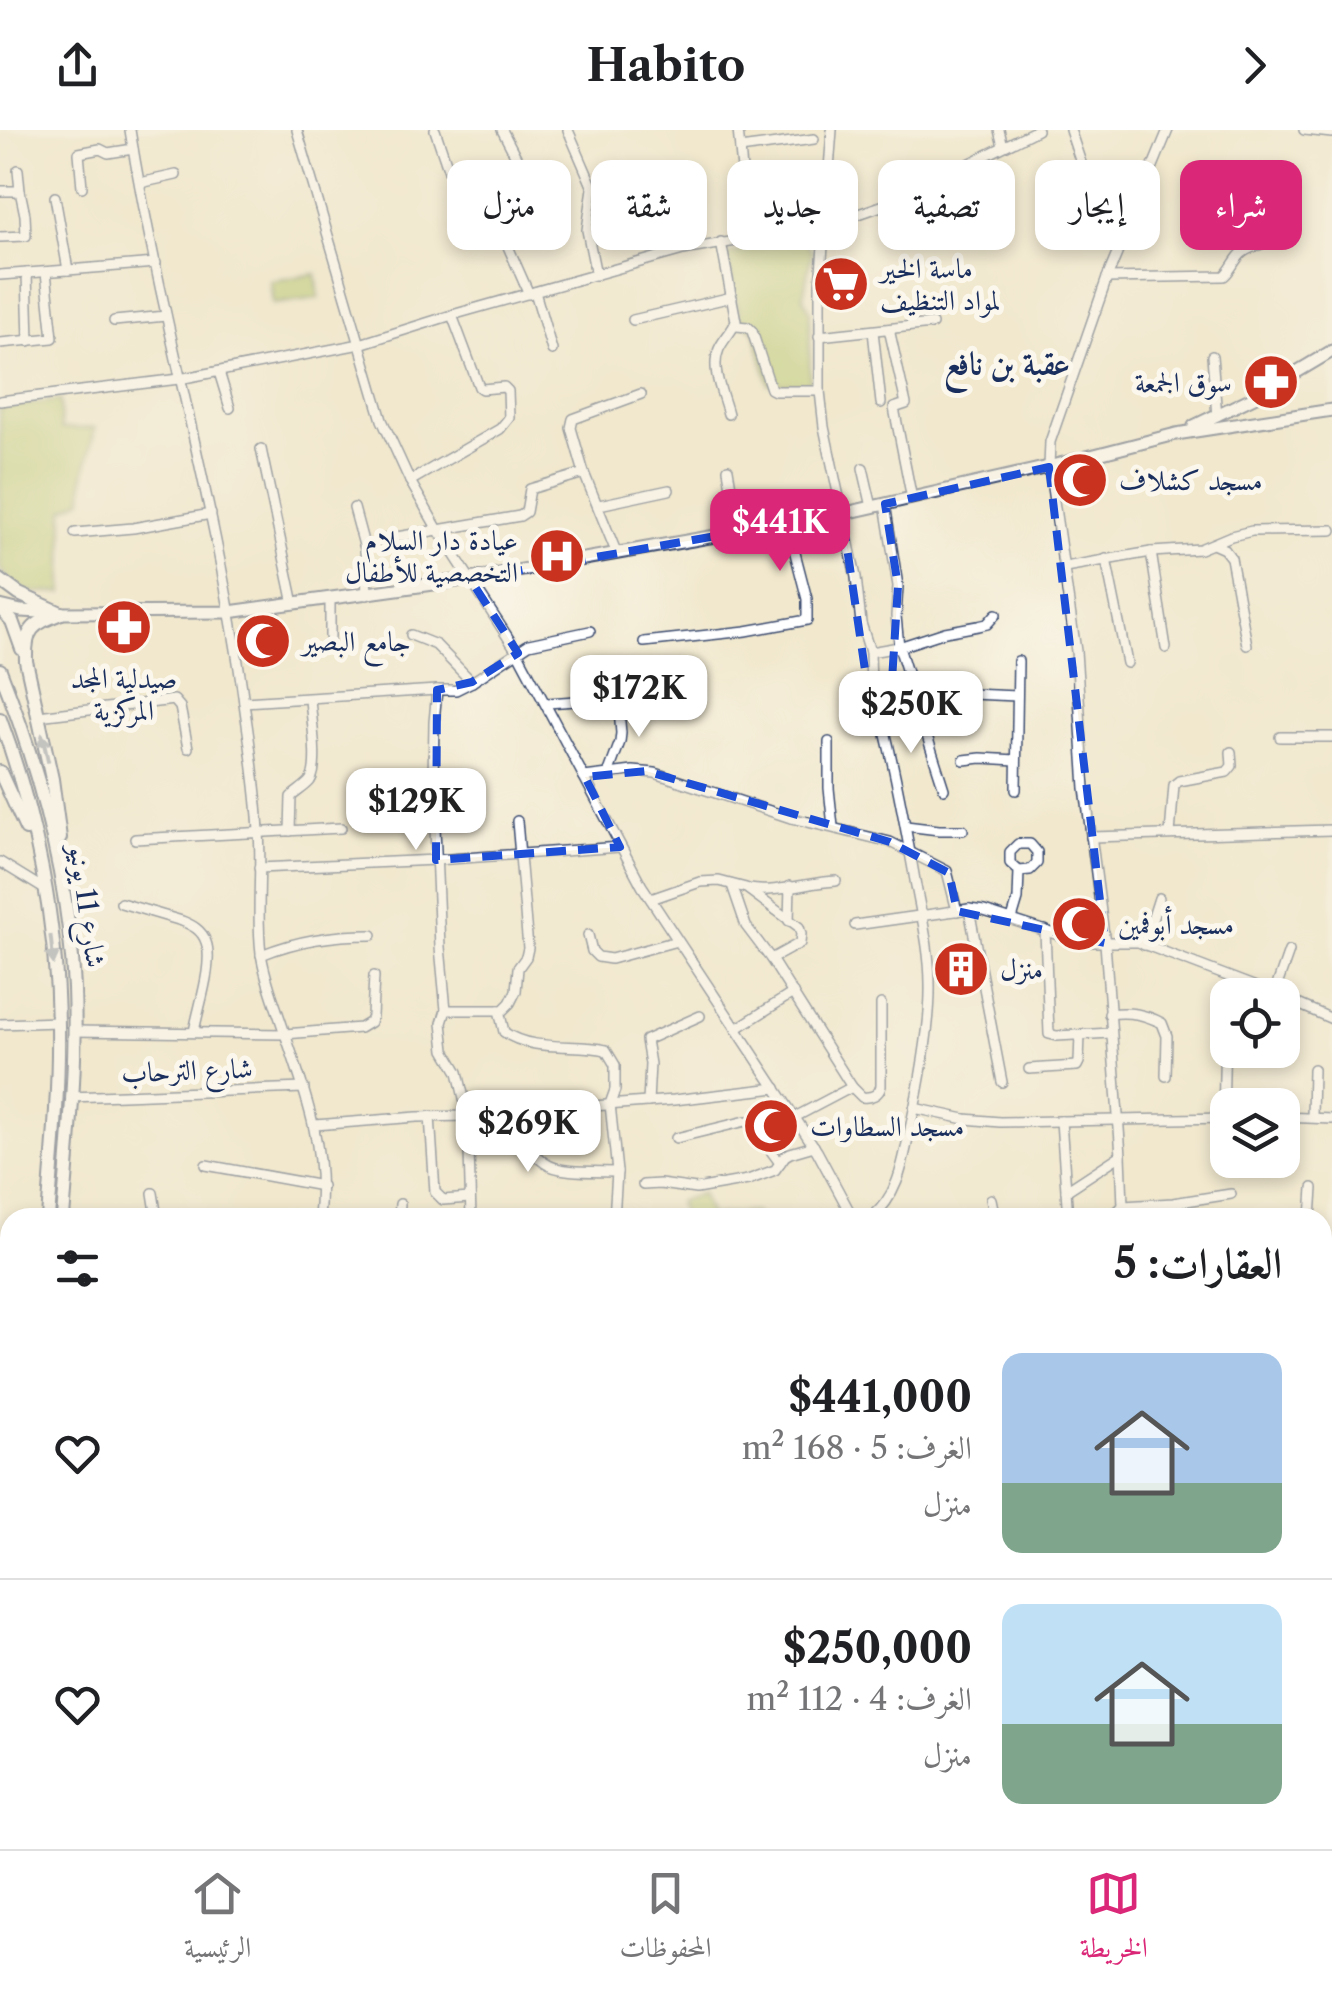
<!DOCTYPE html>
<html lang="ar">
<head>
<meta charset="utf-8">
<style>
	body { margin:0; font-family:"Libre Caslon Text",Amiri,serif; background:#f6f6f6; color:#202124; direction:rtl; height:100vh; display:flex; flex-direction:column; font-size:38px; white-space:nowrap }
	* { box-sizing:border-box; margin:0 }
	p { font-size:32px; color:#757577 }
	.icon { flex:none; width:55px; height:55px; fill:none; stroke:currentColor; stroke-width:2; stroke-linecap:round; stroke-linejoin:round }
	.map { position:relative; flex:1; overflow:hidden; direction:ltr }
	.side { position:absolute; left:0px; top:1078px; width:1332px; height:642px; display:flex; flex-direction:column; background:#fff; border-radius:30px 30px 0 0; box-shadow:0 5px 15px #0003; direction:rtl }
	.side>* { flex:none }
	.top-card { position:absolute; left:30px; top:30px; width:1272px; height:90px; direction:rtl; display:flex; gap:20px }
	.controls { position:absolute; left:1210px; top:848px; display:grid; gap:20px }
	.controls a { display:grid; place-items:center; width:90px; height:90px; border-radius:20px; background:#fff; box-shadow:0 5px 15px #0003; font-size:50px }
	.price { position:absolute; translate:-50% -85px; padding:0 22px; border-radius:20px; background:#fff; color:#222; font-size:32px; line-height:65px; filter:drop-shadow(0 2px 5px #0008) }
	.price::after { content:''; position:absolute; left:50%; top:60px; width:30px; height:22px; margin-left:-15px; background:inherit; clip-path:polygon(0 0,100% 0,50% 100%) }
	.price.active { background:#db2777; color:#fff }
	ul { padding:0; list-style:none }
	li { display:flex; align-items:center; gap:30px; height:250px; padding:0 50px }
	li+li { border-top:2px solid #e0e0e0 }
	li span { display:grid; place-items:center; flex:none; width:280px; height:200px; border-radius:20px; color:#555 }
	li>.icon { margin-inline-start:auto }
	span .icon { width:120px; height:120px; fill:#fffc; stroke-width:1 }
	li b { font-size:42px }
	h2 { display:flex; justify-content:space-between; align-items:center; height:120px; padding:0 50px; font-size:42px }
	.tag { padding:0 35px; border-radius:20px; background:#fff; box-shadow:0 5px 15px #0003; font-size:35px; line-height:90px }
	.tag.active { background:#db2777; color:#fff }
	header { display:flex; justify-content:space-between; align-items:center; height:130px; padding:0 50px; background:#fff; font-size:45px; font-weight:700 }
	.dock { display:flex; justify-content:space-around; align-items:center; height:140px; border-top:2px solid #e0e0e0; background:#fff; font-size:28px; color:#757577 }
	.dock a { display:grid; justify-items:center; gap:5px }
	.dock .active { color:#db2777 }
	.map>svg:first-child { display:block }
</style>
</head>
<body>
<header><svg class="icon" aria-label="forward" viewBox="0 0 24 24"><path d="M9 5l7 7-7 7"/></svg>Habito<svg class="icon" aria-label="share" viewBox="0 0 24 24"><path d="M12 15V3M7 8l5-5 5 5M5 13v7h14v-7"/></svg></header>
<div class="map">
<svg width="1332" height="1719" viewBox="0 0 1332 1719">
	<rect width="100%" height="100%" fill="#fbf7ec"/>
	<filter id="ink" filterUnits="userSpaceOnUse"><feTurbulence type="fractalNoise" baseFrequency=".01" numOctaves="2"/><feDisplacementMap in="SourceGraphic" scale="20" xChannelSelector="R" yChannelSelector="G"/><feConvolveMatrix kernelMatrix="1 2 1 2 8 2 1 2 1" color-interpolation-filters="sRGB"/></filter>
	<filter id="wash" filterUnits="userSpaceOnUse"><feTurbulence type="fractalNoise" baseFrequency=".0048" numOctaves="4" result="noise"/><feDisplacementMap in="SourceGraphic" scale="40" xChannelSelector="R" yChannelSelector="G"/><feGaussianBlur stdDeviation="2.25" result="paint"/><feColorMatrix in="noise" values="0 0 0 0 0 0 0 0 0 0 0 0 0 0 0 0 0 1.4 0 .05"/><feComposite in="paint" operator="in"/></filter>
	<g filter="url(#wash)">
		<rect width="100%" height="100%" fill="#f1e8cd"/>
		<!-- green -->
		<g fill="#b3c669" stroke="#677a64" stroke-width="2.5">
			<polygon points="804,109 812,122 803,167 810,181 810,254 769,254 754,200 741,192 726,124"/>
			<polygon points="316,144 319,168 273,174 270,151"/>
			<polygon points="60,270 61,299 95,298 84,346 83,369 64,379 63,463 31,462 17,459 0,439 0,278"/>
			<polygon points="701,1063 710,1086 754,1082 761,1087 683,1087 678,1072"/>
			<polygon points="1332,1506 1332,1558 1323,1560 1323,1508"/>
			<polygon points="1332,1569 1332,1719 1264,1719 1259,1710 1322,1710 1323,1572"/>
		</g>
	</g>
	<g filter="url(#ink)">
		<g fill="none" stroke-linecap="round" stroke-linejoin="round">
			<!-- minor casing -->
			<g stroke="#3b4b6f" stroke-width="12">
				<g id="minor">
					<path d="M 130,0 C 161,192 218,380 244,573 C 250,616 257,659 259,702 C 262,742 256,783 261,823 C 264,845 273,868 280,889 C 303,958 327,1013 319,1088"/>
					<polyline points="297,0 382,290 410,351 437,398 518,523 642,756 817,1021 853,1088"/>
					<polyline points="435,0 451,47"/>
					<polyline points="502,0 539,71"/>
					<polyline points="568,0 593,58 587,100 596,145"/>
					<polyline points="738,0 749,108"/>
					<polyline points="832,0 820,155 820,261 824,297 856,447 861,493 870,522 871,560 875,572 887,574 914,565 899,517 896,486 898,456 885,374"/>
					<polyline points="999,0 1003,16"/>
					<polyline points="1070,0 1083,39"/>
					<polyline points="1304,0 1332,3"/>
					<polyline points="740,19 814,9"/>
					<polyline points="140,53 176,45"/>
					<polyline points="82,57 79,23 100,19 108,23 133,19"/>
					<polyline points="0,61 20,61 18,40"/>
					<polyline points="55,67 68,140 156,133"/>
					<polyline points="495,87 529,164"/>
					<polyline points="0,107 26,106 25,85 20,61"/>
					<path d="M 721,112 L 736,191 C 733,201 724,208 719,219 C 710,239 723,264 728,284"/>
					<polyline points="27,143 29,211"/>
					<polyline points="0,145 68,140"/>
					<path d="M 1107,148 L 1224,146 C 1231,140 1234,131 1241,124 C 1251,114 1263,118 1273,106 L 1280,69"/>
					<polyline points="535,162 552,220"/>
					<polyline points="633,190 732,167"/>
					<polyline points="114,191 166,186"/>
					<polyline points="736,196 748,197 752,201 771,259 775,261 820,261"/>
					<polyline points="889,199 906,274 894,278 912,369"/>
					<polyline points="873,201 881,273"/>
					<polyline points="819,206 932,194"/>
					<polyline points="0,213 53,208 46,142"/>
					<polyline points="1212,226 1217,286"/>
					<polyline points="219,242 230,278"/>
					<polyline points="0,271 179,249 360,214 452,185 683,120 824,96 890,73 1037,0"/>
					<polyline points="261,319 294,474"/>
					<polyline points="863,338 872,377"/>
					<polyline points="728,339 738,402"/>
					<polyline points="410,351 500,299 509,288 508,261 504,257 482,259 479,257 452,185"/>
					<polyline points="599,375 669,360"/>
					<polyline points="354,378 365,419 367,465"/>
					<polyline points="75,403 133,398 211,384"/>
					<polyline points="379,410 520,386 526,382 530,359 584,343"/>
					<polyline points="1215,415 1224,419 1231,428 1247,515"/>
					<polyline points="1151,422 1166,518"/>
					<polyline points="617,424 584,343 571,298 573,289 641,264"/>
					<polyline points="1106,429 1127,533"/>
					<polyline points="1065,437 1151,422 1200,419 1231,406 1252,401 1332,400"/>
					<polyline points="411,505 436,515 472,552"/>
					<polyline points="330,507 330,470"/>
					<polyline points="644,512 746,501 807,490 807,469 788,396"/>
					<polyline points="870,522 899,517 945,502 978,496 987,494 996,484"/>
					<polyline points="244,572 437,560"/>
					<polyline points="547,573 605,569"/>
					<polyline points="38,586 174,570 180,577 188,618"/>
					<polyline points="1280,607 1332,607"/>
					<polyline points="829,612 829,658 833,697"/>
					<polyline points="964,630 981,628 1016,630"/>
					<polyline points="608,644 620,612 621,603 616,548 621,540 657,542 660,549 661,580"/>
					<polyline points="584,647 633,641 655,643 791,688 890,712 947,741 957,781"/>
					<polyline points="944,659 914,565 948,563 1017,566"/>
					<polyline points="1016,660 1018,531"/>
					<polyline points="906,696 939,700 963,700"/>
					<path d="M 290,701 L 291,667 C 296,662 305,657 310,651 C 320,637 311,587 310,569"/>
					<polyline points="1170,704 1174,655 1179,651 1227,642 1232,636 1231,622"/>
					<polyline points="1091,707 1332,700"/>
					<polyline points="135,709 341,698"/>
					<polyline points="0,732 44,759"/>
					<polyline points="259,738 436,730 620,717"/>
					<path d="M 732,755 L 746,796 L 771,829 L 852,957 L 862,967 C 871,968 879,965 881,956 L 881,874"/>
					<path d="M 749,759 C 774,764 809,752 836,751"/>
					<polyline points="651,769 700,752 719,751 746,758 799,797 801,804 800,813 771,829"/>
					<path d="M 121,773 L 182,791 C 192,795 202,800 206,812 C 214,834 198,878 194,902"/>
					<polyline points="969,779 1002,952"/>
					<polyline points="1012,789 1018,769 1019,741 1010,733 1010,722 1018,714 1030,714 1037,722 1037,733 1030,740 1019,741"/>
					<polyline points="789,791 790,756"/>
					<polyline points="855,795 969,779 984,781 1080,812 1138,812 1277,865"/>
					<polyline points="1045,800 1049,904 1057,906 1111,903"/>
					<polyline points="588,805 592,821 598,827 611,829 677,811"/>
					<polyline points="1144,815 1159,768"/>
					<path d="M 261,825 C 298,810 332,805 372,805"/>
					<polyline points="1274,864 1289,821"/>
					<polyline points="1282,867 1332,889"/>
					<path d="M 446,880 L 499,880 L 504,902 C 531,922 575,913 606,920 L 615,935 L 615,960 L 610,974 L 617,1042 L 614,1088"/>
					<polyline points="499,880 503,880 510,873 516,861 518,838 526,827 528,818 517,691"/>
					<path d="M 1109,884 C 1129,881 1144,884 1162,893 L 1167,906 L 1166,946"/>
					<polyline points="0,894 58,892"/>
					<polyline points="736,899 793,863"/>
					<polyline points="74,901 285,904 360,898 370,892 372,886 374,846"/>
					<polyline points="1029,939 1077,936 1079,932 1080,905"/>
					<polyline points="71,967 304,958"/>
					<polyline points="648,972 650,934 646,910 700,886"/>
					<polyline points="914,978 965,989 1000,992 1228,988"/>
					<path d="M 503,980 L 500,995 L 502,999 C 523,1007 528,1021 545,1033 C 560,1044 598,1041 617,1042"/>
					<polyline points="430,986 435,1062 443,1070 470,1068"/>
					<polyline points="795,987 852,957"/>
					<polyline points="1282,987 1332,989"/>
					<polyline points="1312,987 1313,939"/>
					<polyline points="1223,988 1225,902"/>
					<polyline points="1061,991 1068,1088"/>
					<polyline points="315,995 417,987 468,986 503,980 539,980 674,970 776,958"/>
					<polyline points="676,1008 746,991 751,994 780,1033"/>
					<polyline points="206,1035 322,1056"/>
					<polyline points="643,1055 660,1054 696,1059 748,1050 775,1040 785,1026 790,1023 814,1016"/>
					<polyline points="1066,1061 1121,1025"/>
					<polyline points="153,1063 157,1088"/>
					<polyline points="991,1069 995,1088"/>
					<polyline points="1123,1076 1121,1025 1105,813 1085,658 1076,521 1049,337 1050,312 1107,148 1168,0"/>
					<polyline points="399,1088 400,1074"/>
					<polyline points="471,1088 468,986 458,942 445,920 442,893 446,880 440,817 433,650 434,592 437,560 456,560 472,552 529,514 590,501"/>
					<path d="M 871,1088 C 899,1065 903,1032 910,999 C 919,957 931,896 930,854 C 930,822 922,788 916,756 C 907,705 898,655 886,605"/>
					<polyline points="1110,1088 1123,1076 1173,1073 1231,1064"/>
					<polyline points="1311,1088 1313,1058"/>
					<polyline points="1322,1126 1332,1126"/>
					<polyline points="0,1146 10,1146"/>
					<polyline points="1322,1156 1332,1156"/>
					<polyline points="0,1317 10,1316"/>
					<polyline points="1322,1334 1332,1335"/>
					<polyline points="0,1373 10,1377"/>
					<polyline points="0,1430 10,1432"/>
					<polyline points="1322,1566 1332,1564"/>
					<polyline points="107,1710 110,1719"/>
					<polyline points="255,1710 256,1719"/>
					<polyline points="409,1710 410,1719"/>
					<polyline points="448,1710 449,1719"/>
					<polyline points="872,1710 872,1719"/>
					<polyline points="1252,1710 1257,1719"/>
					<polyline points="270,1719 281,1715 320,1714"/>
					<polyline points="719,1719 720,1710"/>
					<polyline points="830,1719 831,1710"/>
					<polyline points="1017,1719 1019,1710"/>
				</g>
			</g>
			<!-- major casing -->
			<g stroke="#3b4b6f" stroke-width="15">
				<g id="major">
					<polyline points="1194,296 1258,265 1332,221"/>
					<polyline points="0,476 21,481 61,483 229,482 470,449 738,402 788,396 1044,338 1176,304 1332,280"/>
					<polyline points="1322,1419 1332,1419"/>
					<polyline points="1322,1432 1332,1431"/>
					<polyline points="0,1596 10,1595"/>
				</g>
			</g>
			<!-- highway casing -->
			<g stroke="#3b4b6f" stroke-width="16">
				<g id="highway">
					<polyline points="0,450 19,464 61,483"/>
					<polyline points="0,478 12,491 22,519"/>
					<path d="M 0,540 C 40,642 69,748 74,858 C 77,934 69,1012 63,1088"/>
					<path d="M 0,589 C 36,685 57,793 58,896 C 59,960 53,1024 48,1088"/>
					<polyline points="0,642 26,699"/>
					<path d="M 60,708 L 52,649 L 26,531 C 25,498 32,495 61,483"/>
					<polyline points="0,1500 10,1475"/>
					<polyline points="0,1671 10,1652"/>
					<polyline points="8,1719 10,1694"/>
					<polyline points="26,1719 26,1710"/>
					<polyline points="41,1719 45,1710"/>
				</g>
			</g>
			<!-- minor -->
			<use href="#minor" stroke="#fff" stroke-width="9"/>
			<!-- major -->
			<use href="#major" stroke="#fff" stroke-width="11"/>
			<!-- highway -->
			<use href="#highway" stroke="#fff" stroke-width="12"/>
		</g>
		<!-- one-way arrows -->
		<defs><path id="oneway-solid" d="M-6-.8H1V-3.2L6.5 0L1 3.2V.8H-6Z" transform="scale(2.5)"/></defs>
		<g fill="#8d97ae">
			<use href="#oneway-solid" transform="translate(45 618) rotate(-103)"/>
			<use href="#oneway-solid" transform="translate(52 820) rotate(84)"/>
		</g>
	</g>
	<!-- marked area -->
	<path d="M0 0H1332V1719H0ZM 1049,337 L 1105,813 L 957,781 L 949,743 L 890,712 L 646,641 L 585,647 L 620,717 L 436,730 L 437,560 L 472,552 L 518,523 L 470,449 L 842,384 L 869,567 L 891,566 L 898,456 L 885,374 Z" fill="#f1e8cd" fill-opacity=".55" fill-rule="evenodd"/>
	<path fill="none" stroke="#1d4ed8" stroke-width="8" stroke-dasharray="20 12" stroke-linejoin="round" d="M 1049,337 L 1105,813 L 957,781 L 949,743 L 890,712 L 646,641 L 585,647 L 620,717 L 436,730 L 437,560 L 472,552 L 518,523 L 470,449 L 842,384 L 869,567 L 891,566 L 898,456 L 885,374 Z"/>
	<!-- icons -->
	<defs>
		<g id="supermarket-disc" transform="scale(2.875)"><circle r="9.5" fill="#c8321e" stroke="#fbf7ec"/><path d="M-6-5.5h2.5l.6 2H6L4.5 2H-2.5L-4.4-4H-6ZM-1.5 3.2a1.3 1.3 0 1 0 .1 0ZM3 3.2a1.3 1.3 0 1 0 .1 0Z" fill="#fff"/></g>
		<g id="pharmacy-disc" transform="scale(2.875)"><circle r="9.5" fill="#c8321e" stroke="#fbf7ec"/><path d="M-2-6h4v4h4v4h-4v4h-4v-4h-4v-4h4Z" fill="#fff"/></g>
		<g id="mosque-disc" transform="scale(2.875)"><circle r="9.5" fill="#c8321e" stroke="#fbf7ec"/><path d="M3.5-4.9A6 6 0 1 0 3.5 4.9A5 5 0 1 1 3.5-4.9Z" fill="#fff"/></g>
		<g id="hospital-disc" transform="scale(2.875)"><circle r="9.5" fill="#c8321e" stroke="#fbf7ec"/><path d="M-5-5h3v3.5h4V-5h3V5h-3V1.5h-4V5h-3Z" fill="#fff"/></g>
		<g id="building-disc" transform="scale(2.875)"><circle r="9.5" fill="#c8321e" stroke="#fbf7ec"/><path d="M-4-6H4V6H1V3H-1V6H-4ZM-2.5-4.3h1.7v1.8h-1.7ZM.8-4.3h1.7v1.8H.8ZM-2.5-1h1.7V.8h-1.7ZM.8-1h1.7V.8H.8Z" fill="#fff"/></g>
	</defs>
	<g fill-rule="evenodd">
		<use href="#supermarket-disc" x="841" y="154"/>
		<use href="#pharmacy-disc" x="1271" y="252"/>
		<use href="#mosque-disc" x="1080" y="350"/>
		<use href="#hospital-disc" x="557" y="426"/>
		<use href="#pharmacy-disc" x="124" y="497"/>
		<use href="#mosque-disc" x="263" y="511"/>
		<use href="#mosque-disc" x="1079" y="794"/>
		<use href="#building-disc" x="961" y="839"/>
		<use href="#mosque-disc" x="771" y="996"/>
	</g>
	<g text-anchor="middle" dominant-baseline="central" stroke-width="10" stroke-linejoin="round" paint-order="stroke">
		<!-- poi labels -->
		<g font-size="28" fill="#1b2f5e" stroke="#fbf7ec" text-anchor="start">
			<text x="880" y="138">ماسة الخير<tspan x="880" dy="32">لمواد التنظيف</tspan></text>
			<text x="1232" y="252" text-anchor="end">سوق الجمعة</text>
			<text x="1119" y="350">مسجد كشلاف</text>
			<text x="518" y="410" text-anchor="end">عيادة دار السلام<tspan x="518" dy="32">التخصصية للأطفال</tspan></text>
			<text x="302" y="511">جامع البصير</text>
			<text x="124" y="548" text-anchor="middle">صيدلية المجد<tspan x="124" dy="32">المركزية</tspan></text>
			<text x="1118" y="794">مسجد أبوفمين</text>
			<text x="1000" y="839">منزل</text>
			<text x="810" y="996">مسجد السطاوات</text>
		</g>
		<!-- street labels -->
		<g font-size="28" fill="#1b2f5e" stroke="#fbf7ec">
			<text transform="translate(88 776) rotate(82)">شارع 11 يونيو</text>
			<text transform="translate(187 940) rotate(-2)">شارع الترحاب</text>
		</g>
		<!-- quarter labels -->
		<g font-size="32" font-weight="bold" fill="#1b2f5e" stroke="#fbf7ec">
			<text x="1007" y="233">عقبة بن نافع</text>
		</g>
	</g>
</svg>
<div class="controls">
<a><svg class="icon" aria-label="locate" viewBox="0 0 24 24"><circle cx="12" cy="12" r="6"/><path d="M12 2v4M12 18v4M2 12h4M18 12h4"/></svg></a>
<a><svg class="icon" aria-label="layers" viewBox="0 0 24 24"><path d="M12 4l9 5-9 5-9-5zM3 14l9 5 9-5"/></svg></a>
</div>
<b class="price active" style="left:780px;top:444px">$441K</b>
<b class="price" style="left:639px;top:610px">$172K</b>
<b class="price" style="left:911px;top:626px">$250K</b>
<b class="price" style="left:416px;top:723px">$129K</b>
<b class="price" style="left:528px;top:1045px">$269K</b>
<div class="top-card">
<a class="tag active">شراء</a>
<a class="tag">إيجار</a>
<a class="tag">تصفية</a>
<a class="tag">جديد</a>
<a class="tag">شقة</a>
<a class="tag">منزل</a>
</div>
<section class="side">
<h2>العقارات: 5<svg class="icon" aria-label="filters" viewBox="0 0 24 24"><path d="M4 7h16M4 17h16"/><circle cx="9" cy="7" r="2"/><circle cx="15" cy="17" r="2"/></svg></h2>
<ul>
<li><span style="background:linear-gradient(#a9c7e8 65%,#7fa58c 0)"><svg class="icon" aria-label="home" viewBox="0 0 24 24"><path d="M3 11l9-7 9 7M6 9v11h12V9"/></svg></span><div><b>$441,000</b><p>الغرف: 5 · 168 m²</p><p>منزل</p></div><svg class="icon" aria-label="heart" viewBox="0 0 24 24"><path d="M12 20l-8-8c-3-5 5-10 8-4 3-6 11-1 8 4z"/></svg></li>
<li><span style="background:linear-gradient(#bfe0f5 60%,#7fa58c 0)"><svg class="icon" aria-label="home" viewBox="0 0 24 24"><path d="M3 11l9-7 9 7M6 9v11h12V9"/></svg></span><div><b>$250,000</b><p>الغرف: 4 · 112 m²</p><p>منزل</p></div><svg class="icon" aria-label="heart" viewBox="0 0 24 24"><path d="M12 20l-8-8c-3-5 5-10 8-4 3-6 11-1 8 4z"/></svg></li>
</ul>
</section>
</div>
<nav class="dock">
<a class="active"><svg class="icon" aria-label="map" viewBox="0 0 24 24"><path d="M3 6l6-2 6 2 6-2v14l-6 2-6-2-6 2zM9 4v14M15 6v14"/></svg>الخريطة</a>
<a><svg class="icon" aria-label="saved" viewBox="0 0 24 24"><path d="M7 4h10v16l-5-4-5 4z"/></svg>المحفوظات</a>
<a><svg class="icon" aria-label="home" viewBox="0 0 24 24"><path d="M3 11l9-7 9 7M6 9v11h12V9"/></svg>الرئيسية</a>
</nav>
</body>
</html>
